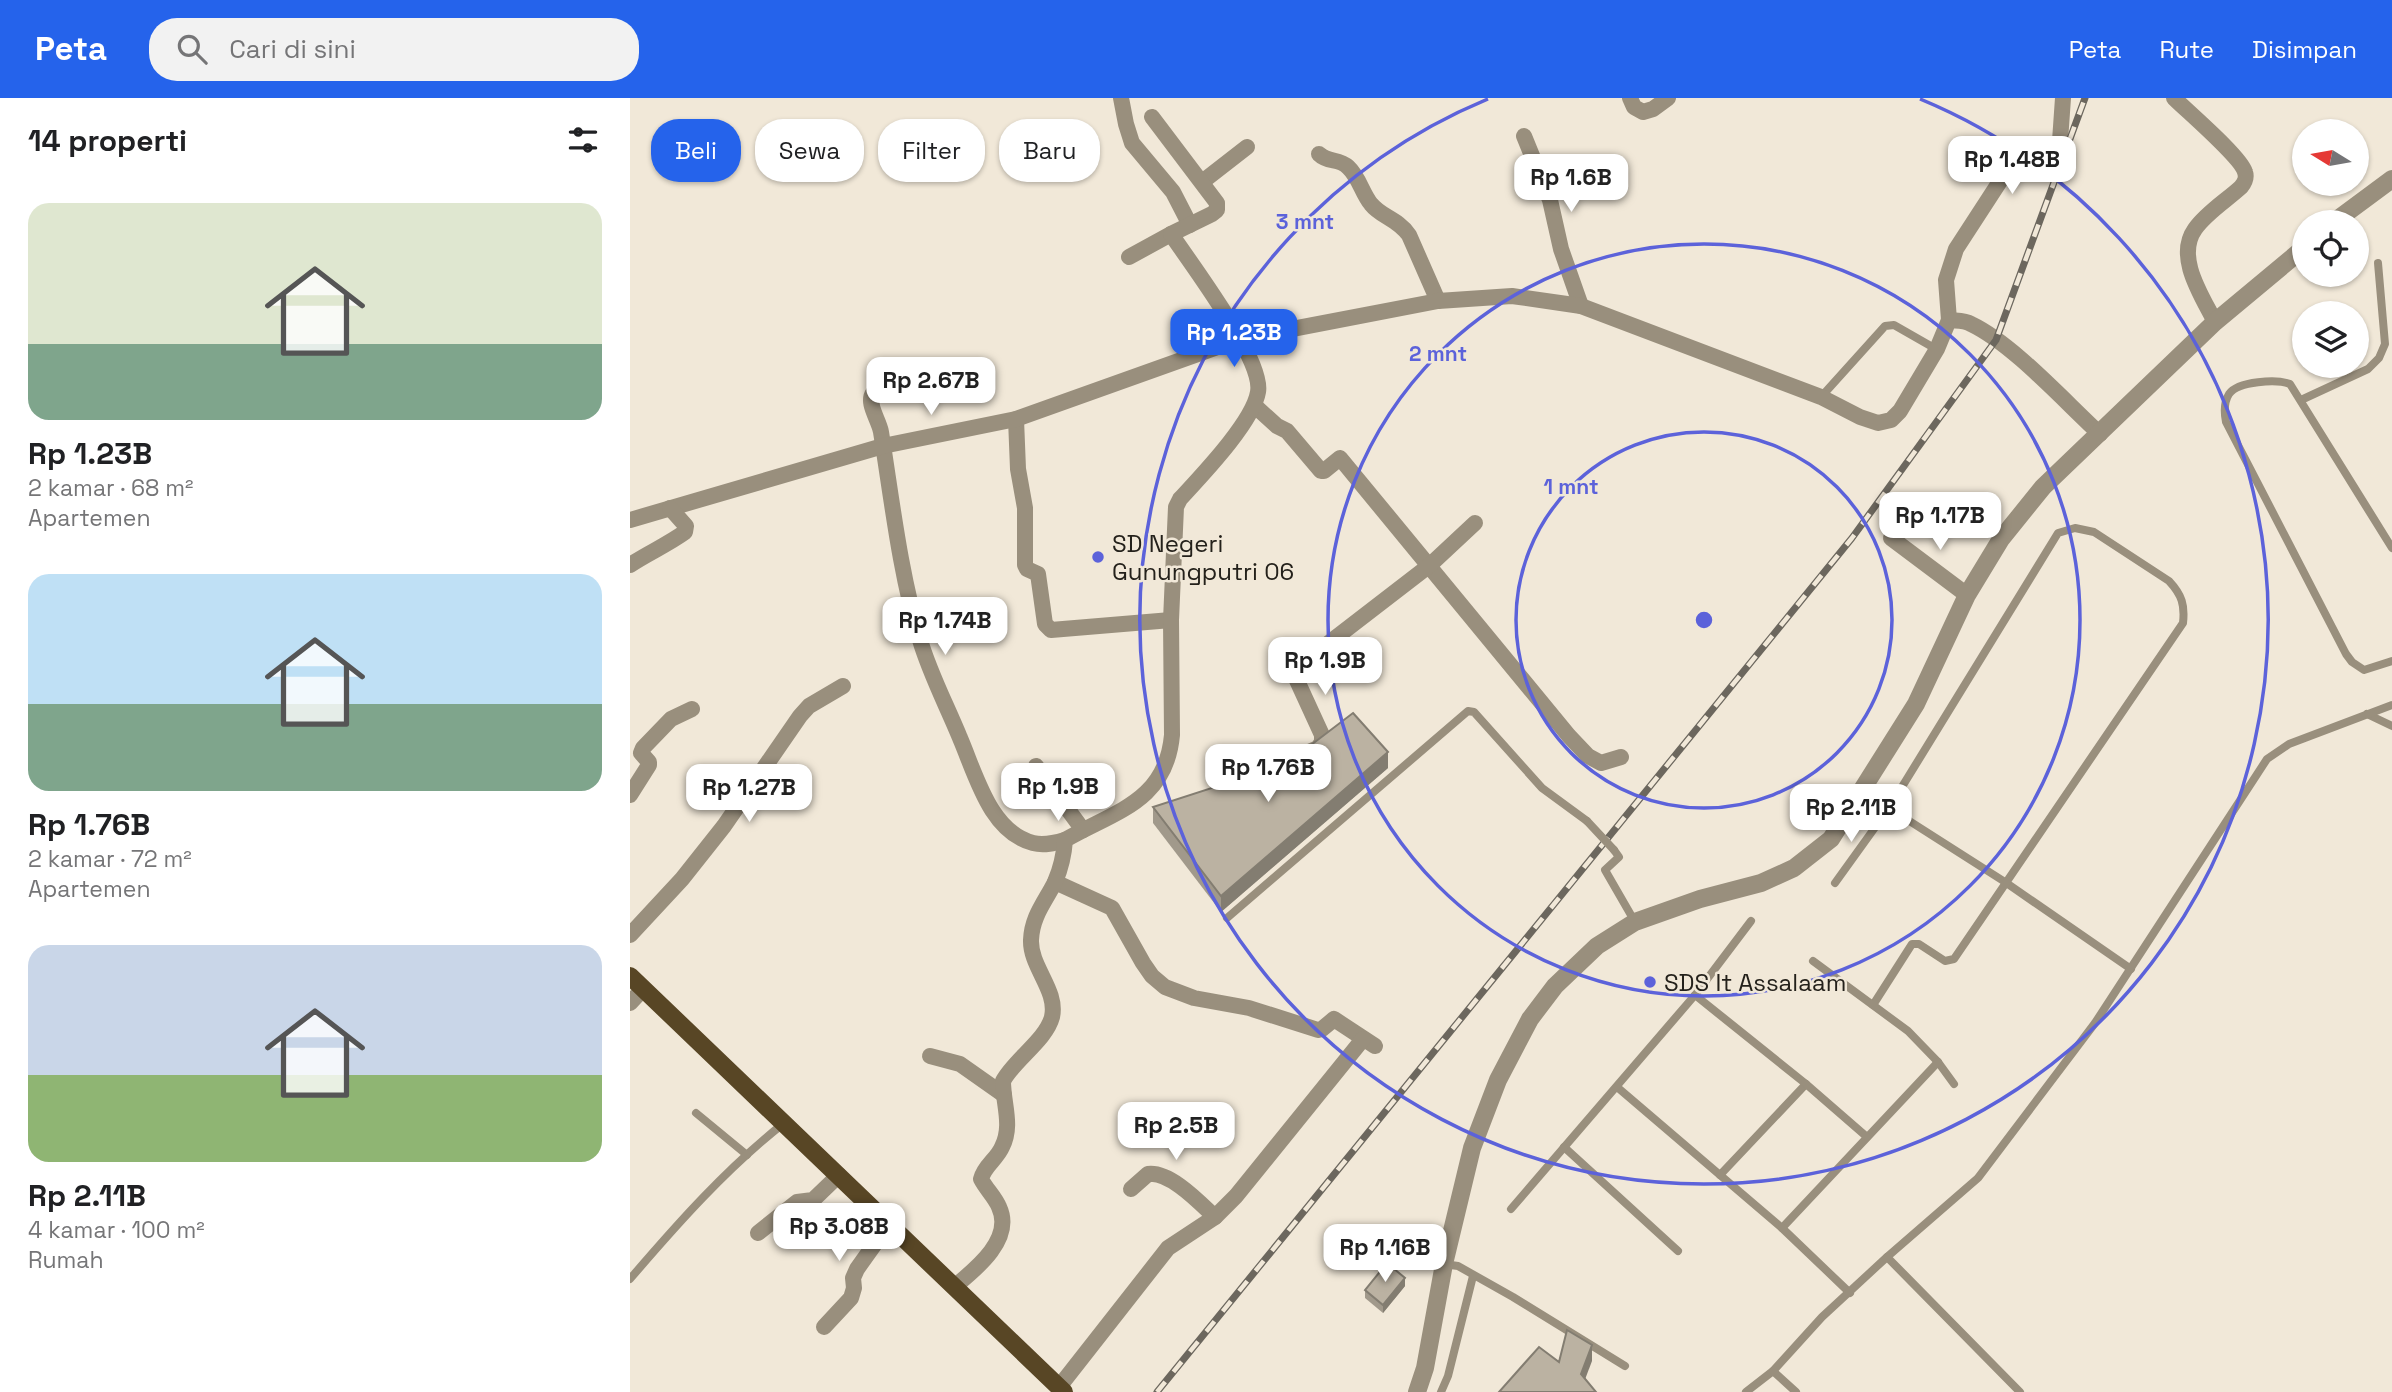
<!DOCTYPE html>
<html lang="id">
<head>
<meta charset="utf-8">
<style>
	body { margin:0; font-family:"Space Grotesk",sans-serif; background:#f2f2f2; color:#202124; height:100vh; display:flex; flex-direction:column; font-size:26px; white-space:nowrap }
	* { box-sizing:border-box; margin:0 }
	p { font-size:23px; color:#757577 }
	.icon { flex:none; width:38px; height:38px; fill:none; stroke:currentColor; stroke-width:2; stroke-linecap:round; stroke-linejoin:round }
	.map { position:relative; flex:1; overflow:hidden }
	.sheet { display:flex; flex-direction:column; background:#fff; width:630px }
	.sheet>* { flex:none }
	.banner { position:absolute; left:21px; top:21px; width:665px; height:63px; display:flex; gap:14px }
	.needle { width:46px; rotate:281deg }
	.fabs { position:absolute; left:1662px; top:21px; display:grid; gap:14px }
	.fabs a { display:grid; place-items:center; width:77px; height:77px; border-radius:50%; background:#fff; box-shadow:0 2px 5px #0004; font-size:35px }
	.price { position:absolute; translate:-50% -60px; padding:0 16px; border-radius:14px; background:#fff; color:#222; font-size:23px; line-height:46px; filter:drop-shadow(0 2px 4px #0008) }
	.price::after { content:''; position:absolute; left:50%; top:42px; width:21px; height:16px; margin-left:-10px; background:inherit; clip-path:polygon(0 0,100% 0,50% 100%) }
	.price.active { background:#2563eb; color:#fff }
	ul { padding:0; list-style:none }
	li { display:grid; align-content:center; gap:14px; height:371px; padding:0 28px }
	li span { display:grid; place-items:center; height:217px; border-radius:21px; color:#555 }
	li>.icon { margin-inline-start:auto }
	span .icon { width:126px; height:126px; fill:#fffc; stroke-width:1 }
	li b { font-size:30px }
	h2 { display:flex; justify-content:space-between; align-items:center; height:84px; padding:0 28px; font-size:30px }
	.chip { padding:0 24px; border-radius:28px; background:#fff; box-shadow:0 2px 5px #0004; font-size:24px; line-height:63px }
	.chip.active { background:#2563eb; color:#fff }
	header { display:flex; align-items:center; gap:42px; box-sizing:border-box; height:98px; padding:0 35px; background:#2563eb; color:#fff }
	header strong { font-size:33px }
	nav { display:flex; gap:38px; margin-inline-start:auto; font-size:24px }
	.search { width:490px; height:63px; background:#f2f2f2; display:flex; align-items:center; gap:18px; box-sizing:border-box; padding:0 24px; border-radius:28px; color:#757577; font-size:26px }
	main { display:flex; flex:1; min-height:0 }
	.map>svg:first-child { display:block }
</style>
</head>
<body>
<header>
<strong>Peta</strong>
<div class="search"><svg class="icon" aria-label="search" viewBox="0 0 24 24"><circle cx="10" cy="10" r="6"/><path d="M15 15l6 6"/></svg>Cari di sini</div>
<nav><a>Peta</a><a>Rute</a><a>Disimpan</a></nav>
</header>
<main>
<section class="sheet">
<h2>14 properti<svg class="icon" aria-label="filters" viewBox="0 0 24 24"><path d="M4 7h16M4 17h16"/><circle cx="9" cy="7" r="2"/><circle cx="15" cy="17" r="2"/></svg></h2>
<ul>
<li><span style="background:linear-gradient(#dfe7d0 65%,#7fa58c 0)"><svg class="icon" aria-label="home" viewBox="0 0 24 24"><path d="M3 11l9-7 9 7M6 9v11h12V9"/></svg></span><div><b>Rp 1.23B</b><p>2 kamar · 68 m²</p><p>Apartemen</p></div></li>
<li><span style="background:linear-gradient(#bfe0f5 60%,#7fa58c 0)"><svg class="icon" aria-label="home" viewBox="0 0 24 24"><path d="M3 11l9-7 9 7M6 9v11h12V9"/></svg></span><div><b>Rp 1.76B</b><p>2 kamar · 72 m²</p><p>Apartemen</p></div></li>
<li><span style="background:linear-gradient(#c9d6e8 60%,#8fb573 0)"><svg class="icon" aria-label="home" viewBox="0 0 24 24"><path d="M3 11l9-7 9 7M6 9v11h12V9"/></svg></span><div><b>Rp 2.11B</b><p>4 kamar · 100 m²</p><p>Rumah</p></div></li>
</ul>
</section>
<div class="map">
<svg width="1762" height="1294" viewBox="0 0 1762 1294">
	<rect width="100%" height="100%" fill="#f1e8d8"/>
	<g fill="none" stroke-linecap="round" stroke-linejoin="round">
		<!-- service -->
		<g stroke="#998f7d" stroke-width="8">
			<polyline points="1191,299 1255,228 1264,227 1306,251"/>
			<polyline points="1671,302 1738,271 1749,260 1755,246 1748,165"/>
			<path d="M 1762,450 L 1660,286 C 1647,281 1608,283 1599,296 C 1594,304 1594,314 1596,324 L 1716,556 L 1722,564 L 1734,572 L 1762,563"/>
			<polyline points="1737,616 1762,628"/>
			<polyline points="1259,710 1375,784 1501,871"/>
			<polyline points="984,752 989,759 975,772 1005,824"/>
			<path d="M 1205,785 L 1259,710 L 1428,435 L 1445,430 L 1464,434 L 1539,483 C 1552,497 1555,507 1553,525 L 1324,861 L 1315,863 L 1289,846 L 1282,846 L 1243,907"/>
			<polyline points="597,820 838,613 844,614 912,690 957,723"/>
			<polyline points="1183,863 1278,933 1308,964 1324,986"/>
			<polyline points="1065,897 1121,823"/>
			<polyline points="987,989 1152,1130 1308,964"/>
			<polyline points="66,1015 117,1057"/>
			<polyline points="934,1049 1048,1153"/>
			<polyline points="1090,1077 1176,986"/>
			<polyline points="881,1111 1065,897 1176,986 1237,1039"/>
			<polyline points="1152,1130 1220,1195"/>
			<polyline points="1257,1159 1390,1294"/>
			<polyline points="814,1166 828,1168 883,1199 995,1268"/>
			<path d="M 0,1181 C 48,1125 96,1071 154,1025"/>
			<polyline points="1143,1273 1166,1294"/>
			<polyline points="811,1294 818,1278 843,1178"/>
			<polyline points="1116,1294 1143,1273 1192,1219 1257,1159 1348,1080 1465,925 1637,661 1659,646 1762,607"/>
		</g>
		<!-- minor -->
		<g stroke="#998f7d" stroke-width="16">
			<polyline points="491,0 496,26 502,45 543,94 560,127"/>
			<polyline points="1000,0 1004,9 1013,14 1023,11 1038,0"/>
			<path d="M 1544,0 C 1557,13 1611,59 1615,74 C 1617,80 1615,84 1611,89 C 1597,102 1576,115 1565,131 C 1545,159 1572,198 1585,224"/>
			<polyline points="894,38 920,102 931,151 951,208"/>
			<path d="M 689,56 C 698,65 709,60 718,69 C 729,79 732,95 741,106 C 751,119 767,120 779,137 L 808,203"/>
			<polyline points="572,84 617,49"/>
			<polyline points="499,159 541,136"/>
			<polyline points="1319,222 1316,182 1326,151 1378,71 1389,59 1399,55 1419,55 1425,51 1430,43 1433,0"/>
			<path d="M 243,295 C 236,305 249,322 251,334 C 262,403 270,475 290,542 C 300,576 317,608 330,640 C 346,677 360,734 403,745 C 414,748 425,745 435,742"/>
			<polyline points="625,308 647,328 657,333 691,373 694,373 710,360 939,638 958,658 971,665 991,659"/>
			<polyline points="386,321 388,371 395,410 395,467 397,471 408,476 415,526 421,532 541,522"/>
			<path d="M 0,422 L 253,348 L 386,321 L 610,241 L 808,203 L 882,198 L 951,208 L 1191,299 L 1230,319 L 1248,325 L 1261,322 L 1270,313 L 1307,251 L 1319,222 C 1326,223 1334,222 1341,226 C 1383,246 1434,303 1470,336"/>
			<polyline points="1261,440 1337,497"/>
			<path d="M 0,467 C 18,455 37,447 55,434 L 56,428 L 40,410"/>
			<polyline points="406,668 453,732"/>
			<polyline points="594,676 635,673 688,650 692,644 692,637 664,576 665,571 800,467 845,425"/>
			<polyline points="0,697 19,667 19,664 11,655 13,650 41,621 62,611"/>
			<polyline points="425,784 482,810 513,865 522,878 535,889 564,900 619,910 688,932 692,931 704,921 745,948"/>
			<polyline points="0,837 52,781 94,728 170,618 179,608 213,588"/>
			<polyline points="0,905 13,891"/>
			<polyline points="300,958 330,966 374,997"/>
			<path d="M 501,1091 L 518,1076 C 540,1073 570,1105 585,1119"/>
			<polyline points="128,1135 167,1104 183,1102 209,1077"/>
			<path d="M 324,1189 C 346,1171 384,1141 369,1109 C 365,1099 356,1091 351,1081 C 354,1068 367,1061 372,1049 C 383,1027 373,1006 373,983 C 384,962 416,942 422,919 C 428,892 400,869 401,842 C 402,818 415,804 425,784 C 431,770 434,757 435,742 C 485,713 536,704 542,637 L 541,522 L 546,409 L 550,401 C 572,377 623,324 628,294 C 634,262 561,166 541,136 L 582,116 L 587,112 L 587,105 L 522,19"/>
			<polyline points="194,1229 221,1200 224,1190 223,1180 227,1171 259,1126"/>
			<polyline points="429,1289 538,1150 585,1119 606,1098 733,941"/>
		</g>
		<!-- tertiary -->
		<g stroke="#998f7d" stroke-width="18">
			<polyline points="1704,124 1762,81"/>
			<polyline points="787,1294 795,1270 814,1166 842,1050 868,982 900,921 925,888 967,848 1005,824 1070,801 1131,785 1164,770 1201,741 1286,606 1337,497 1371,441 1413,389 1585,224 1675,149"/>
		</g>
		<!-- primary -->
		<polyline stroke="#584625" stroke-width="18" points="0,878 434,1294"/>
		<!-- rail casing -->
		<g stroke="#6c675e" stroke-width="7">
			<polyline id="rail" points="527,1294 1222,440 1366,242 1455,0"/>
		</g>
		<!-- rail -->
		<use href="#rail" stroke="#f1e8d8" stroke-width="4.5" stroke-dasharray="13" stroke-linecap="butt"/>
		<!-- service-bridge -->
		<polyline stroke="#998f7d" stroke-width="8" points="957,723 984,752"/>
	</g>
	<!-- wall -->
	<g fill="#a1998b">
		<polygon points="758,670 591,814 523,725 523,709"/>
		<polygon points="775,1188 753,1215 735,1200 735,1192"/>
	</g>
	<!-- shaded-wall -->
	<g fill="#837d71">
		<polygon points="758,654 758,670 591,814 591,798"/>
		<polygon points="775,1180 775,1188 753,1215 753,1207"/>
		<polygon points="962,1247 962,1263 951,1292 951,1276"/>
	</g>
	<!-- building -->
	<g fill="#bbb2a2" stroke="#837d71" stroke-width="2">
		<polygon points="723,615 758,654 591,798 523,709 656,666"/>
		<polygon points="757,1165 775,1180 753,1207 735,1192"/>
		<polygon points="937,1232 962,1247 951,1276 966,1294 869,1294 909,1249 929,1264"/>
	</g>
	<!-- distance rings -->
	<g fill="none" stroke="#5c62da" stroke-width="3.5">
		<circle cx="1074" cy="522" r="188"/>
		<circle cx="1074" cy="522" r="376"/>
		<path d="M1290 1A564 564 0 1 1 858 1"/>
	</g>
	<!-- markers -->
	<g fill="#5c62da" stroke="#f1e8d8" stroke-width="2.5">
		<circle cx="468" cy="459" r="7"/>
		<circle cx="1020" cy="884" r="7"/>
	</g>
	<g text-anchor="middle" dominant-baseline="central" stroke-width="5" stroke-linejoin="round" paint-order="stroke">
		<!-- poi labels -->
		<g font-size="24" fill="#24211b" stroke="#f1e8d8" text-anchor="start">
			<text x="482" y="445">SD Negeri<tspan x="482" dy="28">Gunungputri 06</tspan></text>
			<text x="1034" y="884">SDS It Assalaam</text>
		</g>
	</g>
	<circle cx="1074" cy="522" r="10" fill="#5c62da" stroke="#f1e8d8" stroke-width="3.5"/>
	<g font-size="21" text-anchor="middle" font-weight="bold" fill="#5c62da" stroke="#f1e8d8" stroke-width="5" stroke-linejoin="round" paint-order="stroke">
		<text x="675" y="131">3 mnt</text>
		<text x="808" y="263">2 mnt</text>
		<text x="941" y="396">1 mnt</text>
	</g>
</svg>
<div class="fabs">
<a><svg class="needle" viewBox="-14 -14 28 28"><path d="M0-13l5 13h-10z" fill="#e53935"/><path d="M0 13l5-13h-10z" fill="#757577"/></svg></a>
<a><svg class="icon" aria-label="locate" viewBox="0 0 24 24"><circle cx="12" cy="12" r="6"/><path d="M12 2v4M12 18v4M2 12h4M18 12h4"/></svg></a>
<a><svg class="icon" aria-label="layers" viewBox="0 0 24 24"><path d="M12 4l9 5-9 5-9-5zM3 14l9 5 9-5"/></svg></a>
</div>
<b class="price" style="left:1382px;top:98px">Rp 1.48B</b>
<b class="price" style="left:941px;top:116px">Rp 1.6B</b>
<b class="price active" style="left:604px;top:271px">Rp 1.23B</b>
<b class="price" style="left:301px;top:319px">Rp 2.67B</b>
<b class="price" style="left:1310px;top:454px">Rp 1.17B</b>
<b class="price" style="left:315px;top:559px">Rp 1.74B</b>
<b class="price" style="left:695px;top:599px">Rp 1.9B</b>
<b class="price" style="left:638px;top:706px">Rp 1.76B</b>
<b class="price" style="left:428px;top:725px">Rp 1.9B</b>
<b class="price" style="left:119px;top:726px">Rp 1.27B</b>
<b class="price" style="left:1221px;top:746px">Rp 2.11B</b>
<b class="price" style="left:546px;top:1064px">Rp 2.5B</b>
<b class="price" style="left:209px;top:1165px">Rp 3.08B</b>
<b class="price" style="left:755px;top:1186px">Rp 1.16B</b>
<div class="banner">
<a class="chip active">Beli</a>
<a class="chip">Sewa</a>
<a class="chip">Filter</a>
<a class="chip">Baru</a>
</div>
</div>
</main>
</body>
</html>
